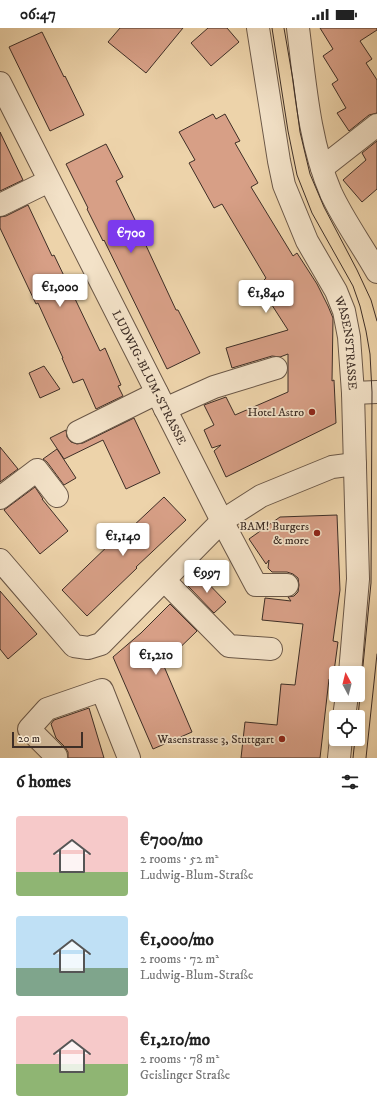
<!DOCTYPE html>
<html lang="en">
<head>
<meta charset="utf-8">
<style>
	body { margin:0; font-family:"IM FELL DW Pica",serif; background:#f2f2f2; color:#222; height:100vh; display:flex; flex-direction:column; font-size:15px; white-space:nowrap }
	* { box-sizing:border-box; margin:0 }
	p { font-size:13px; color:#767676 }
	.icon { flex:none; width:22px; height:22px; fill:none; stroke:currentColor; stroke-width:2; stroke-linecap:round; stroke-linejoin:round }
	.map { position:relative; height:730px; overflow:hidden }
	.drawer { display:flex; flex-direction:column; background:#fff; flex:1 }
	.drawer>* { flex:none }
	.needle { width:26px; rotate:353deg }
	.controls { position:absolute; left:329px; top:638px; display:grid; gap:8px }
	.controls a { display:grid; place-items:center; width:36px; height:36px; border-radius:4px; background:#fff; box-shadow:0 2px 6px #0003; font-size:20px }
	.scale { position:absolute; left:12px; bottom:10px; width:71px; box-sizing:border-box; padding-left:4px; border:2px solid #3e2e26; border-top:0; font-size:11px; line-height:14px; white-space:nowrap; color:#3e2e26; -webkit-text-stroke:3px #f3e2c8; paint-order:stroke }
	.price { position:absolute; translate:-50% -34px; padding:0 9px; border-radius:4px; background:#fff; color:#222; font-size:13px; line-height:26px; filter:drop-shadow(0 1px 2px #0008) }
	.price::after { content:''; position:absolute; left:50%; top:24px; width:12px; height:9px; margin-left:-6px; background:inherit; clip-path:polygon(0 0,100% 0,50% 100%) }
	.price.on { background:#7c3aed; color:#fff }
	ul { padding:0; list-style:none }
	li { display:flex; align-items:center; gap:12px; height:100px; padding:0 16px }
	li span { display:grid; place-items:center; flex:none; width:112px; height:80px; border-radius:4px; color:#555 }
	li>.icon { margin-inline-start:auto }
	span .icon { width:48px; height:48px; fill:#fffc; stroke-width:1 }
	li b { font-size:17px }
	h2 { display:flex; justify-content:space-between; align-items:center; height:48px; padding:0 16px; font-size:17px }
	.status { display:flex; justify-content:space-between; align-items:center; height:28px; padding:0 20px; background:#fff; direction:ltr }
	.status svg { height:11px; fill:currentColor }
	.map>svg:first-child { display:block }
</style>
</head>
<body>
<div class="status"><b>06:47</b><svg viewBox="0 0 49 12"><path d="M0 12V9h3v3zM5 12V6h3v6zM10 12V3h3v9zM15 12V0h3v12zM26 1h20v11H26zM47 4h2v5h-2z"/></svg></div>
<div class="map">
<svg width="377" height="730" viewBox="0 0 377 730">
	<rect width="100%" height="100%" fill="#edd3aa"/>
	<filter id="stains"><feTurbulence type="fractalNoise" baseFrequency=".005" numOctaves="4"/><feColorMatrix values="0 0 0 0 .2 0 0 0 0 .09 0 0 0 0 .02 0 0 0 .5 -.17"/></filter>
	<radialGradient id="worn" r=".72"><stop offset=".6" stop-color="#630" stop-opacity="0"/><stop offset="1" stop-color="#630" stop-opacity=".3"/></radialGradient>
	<!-- building -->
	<g fill="#d79f86" stroke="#3e2e26">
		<polygon points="120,0 183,0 146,45 108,14"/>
		<polygon points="208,0 227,0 239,14 211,38 191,15"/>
		<polygon points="320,0 377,0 377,2 360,13 372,31 366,35 377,52 377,85 369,87 349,103 337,85 346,80 332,56 338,52 323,28 333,21"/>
		<polygon points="42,4 64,49 65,48 84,87 50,103 9,19"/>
		<polygon points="213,86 216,91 225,86 240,113 235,115 258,155 251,159 293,228 297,225 317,256 328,278 333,290 332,353 334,352 336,395 226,449 214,423 221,417 212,420 204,402 214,397 204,377 226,369 235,387 288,364 288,326 280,329 272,328 232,340 226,320 288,302 259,257 266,250 222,176 214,180 189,135 195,132 179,104"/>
		<polygon points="0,104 23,152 0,163"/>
		<polygon points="377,113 377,161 362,174 343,152 366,132 362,125"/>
		<polygon points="106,116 123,149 116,153 137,196 136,196 176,282 178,282 200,325 167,341 104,212 103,213 87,181 88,180 66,136"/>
		<polygon points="28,177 52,228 54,227 100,323 105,320 121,357 118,358 123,368 96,381 83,351 73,355 62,330 63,330 38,275 36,276 0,200 0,189 6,188"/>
		<polygon points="44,338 60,361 40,370 29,345"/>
		<polygon points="134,390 160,445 126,461 103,412 64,431 50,410 66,402 67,409 71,414 77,416 83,415"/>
		<polygon points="0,419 18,441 0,454"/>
		<polygon points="57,421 76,450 64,457 47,434 43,431"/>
		<polygon points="35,459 43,471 42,471 68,503 40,526 4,482"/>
		<polygon points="164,469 186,492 136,539 137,540 87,588 62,562 112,514 114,516"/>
		<polygon points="337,487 340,562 333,613 338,614 333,651 329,651 320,730 241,730 245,694 277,697 281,656 295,657 303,596 262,592 265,570 291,573 288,569 294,568 298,564 299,557 298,550 293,546 287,544 272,544 268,540 269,532 266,536 249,511 280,489"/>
		<polygon points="200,547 226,574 214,585 188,558"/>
		<polygon points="0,563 37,606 8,631 0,621"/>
		<polygon points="170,576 197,603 163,636 192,704 153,721 113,629 141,605"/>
		<polygon points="89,680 104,730 68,730 68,724 65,719 56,710 51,696 54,692"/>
	</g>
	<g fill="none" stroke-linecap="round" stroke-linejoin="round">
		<!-- minor casing -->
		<g stroke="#6a5747" stroke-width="24">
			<g id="minor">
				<path id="s1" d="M 258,0 L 279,133 L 284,157 L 307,213 L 336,263 L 344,283 L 349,309 L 353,365 L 358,551 L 350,645"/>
				<path d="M 298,0 C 305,55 309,114 331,165 C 344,193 362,217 377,244"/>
				<path id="s2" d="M 0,55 L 222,493 L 256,557 L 287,557"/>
				<polyline points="322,140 377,97"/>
				<polyline points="0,177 49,153"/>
				<polyline points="353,365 377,364"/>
				<polyline points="165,381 214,359 276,340"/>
				<polyline points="78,404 157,365"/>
				<polyline points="0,470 37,442 57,468"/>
				<polyline points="0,532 74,618 88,620 101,616 222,493 261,468 332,439 355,436"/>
				<polyline points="164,552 229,618 271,621"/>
				<polyline points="344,689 347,667"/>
				<polyline points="56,728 29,701 47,681 102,662 129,730"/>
				<polyline points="339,730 341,711"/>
			</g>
		</g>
		<!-- minor -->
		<use href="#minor" stroke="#f3e2c8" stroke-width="22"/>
		<!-- tram -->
		<g stroke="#3e2e26" stroke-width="1">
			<polyline points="272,0 288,103 297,147 312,185 353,258 360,278 366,303 370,326 372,364 371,555 358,689"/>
			<polyline points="284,0 293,52 300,104 310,146 324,179 357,242 371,272 377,293"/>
			<polyline points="353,730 355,711"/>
			<polyline points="366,730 377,626"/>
		</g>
	</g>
	<!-- markers -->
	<g fill="#8f2418" stroke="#f3e2c8" stroke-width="1.5">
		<circle cx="312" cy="384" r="4"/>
		<circle cx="317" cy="505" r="4"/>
		<circle cx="282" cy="711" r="4"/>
	</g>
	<g text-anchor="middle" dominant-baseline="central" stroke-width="3.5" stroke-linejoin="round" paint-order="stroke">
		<!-- street labels -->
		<g font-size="12" fill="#3e2e26" stroke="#f3e2c8">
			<text stroke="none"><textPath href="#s1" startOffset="331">WASENSTRASSE</textPath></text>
			<text stroke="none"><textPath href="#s2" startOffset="330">LUDWIG-BLUM-STRASSE</textPath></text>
		</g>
		<!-- poi labels -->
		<g font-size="12" fill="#3e2e26" stroke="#f3e2c8" text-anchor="end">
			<text x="304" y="384">Hotel Astro</text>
			<text x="309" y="498">BAM! Burgers<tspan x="309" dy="14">&amp; more</tspan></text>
			<text x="274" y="711">Wasenstrasse 3, Stuttgart</text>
		</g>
	</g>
	<rect width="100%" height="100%" filter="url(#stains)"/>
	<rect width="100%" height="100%" fill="url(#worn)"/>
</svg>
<div class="controls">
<a><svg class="needle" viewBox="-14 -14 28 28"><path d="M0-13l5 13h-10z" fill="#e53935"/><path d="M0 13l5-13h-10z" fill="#767676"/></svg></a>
<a><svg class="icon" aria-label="locate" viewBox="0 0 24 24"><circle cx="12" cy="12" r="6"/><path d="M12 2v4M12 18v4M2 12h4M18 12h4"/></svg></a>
</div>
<div class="scale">20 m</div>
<b class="price on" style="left:131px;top:226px">€700</b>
<b class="price" style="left:60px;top:280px">€1,000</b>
<b class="price" style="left:266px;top:286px">€1,840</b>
<b class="price" style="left:123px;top:529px">€1,140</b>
<b class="price" style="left:207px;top:566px">€997</b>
<b class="price" style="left:156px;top:648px">€1,210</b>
</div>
<section class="drawer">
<h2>6 homes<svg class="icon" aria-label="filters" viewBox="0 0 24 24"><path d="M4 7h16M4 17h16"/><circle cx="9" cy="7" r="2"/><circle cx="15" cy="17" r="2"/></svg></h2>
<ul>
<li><span style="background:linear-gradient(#f6c9c9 70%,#8fb573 0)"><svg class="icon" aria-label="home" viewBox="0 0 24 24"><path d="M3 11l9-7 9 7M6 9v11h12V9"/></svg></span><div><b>€700/mo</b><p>2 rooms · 52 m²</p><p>Ludwig-Blum-Straße</p></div></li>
<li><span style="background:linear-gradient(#bfe0f5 65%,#7fa58c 0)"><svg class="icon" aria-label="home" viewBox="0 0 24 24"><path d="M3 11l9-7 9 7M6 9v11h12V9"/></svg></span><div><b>€1,000/mo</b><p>2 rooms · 72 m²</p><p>Ludwig-Blum-Straße</p></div></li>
<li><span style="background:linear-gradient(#f6c9c9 60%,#8fb573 0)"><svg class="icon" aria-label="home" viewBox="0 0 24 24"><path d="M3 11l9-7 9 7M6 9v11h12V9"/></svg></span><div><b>€1,210/mo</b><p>2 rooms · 78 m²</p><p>Geislinger Straße</p></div></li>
</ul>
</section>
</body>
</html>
